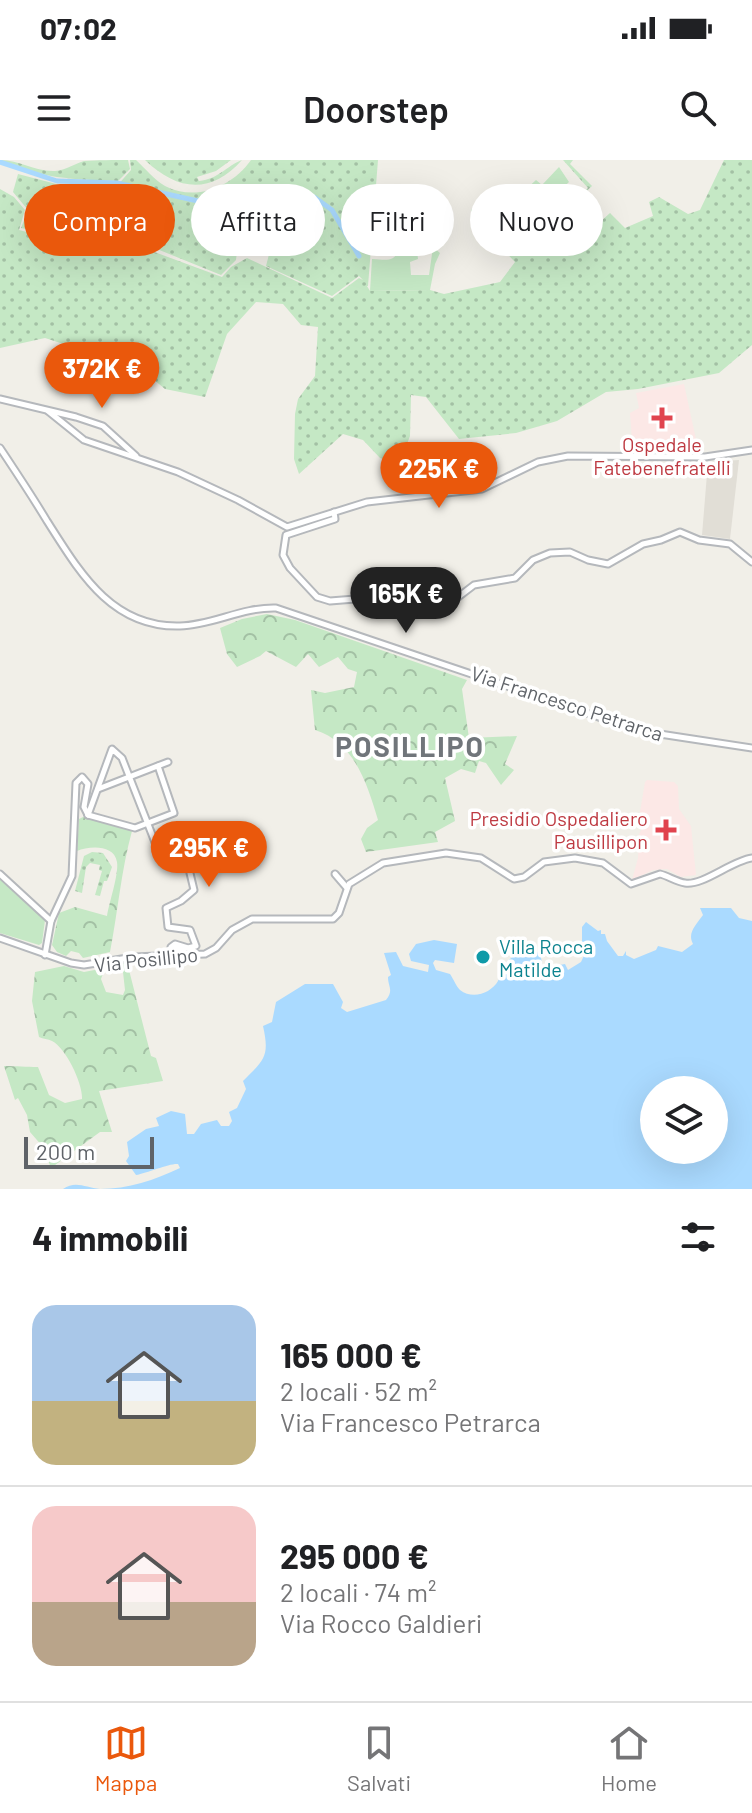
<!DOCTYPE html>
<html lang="it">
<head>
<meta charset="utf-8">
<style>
	body { margin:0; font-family:Barlow,sans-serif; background:#f6f6f6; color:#202124; height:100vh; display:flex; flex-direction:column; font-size:30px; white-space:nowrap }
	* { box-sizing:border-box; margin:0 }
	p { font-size:26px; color:#757577 }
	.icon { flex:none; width:44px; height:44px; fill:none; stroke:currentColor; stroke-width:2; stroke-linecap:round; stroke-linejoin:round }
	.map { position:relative; height:1029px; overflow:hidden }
	.sheet { display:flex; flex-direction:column; background:#fff; flex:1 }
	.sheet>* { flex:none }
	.banner { position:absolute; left:24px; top:24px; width:704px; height:72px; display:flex; gap:16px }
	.controls { position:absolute; left:640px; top:916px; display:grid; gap:16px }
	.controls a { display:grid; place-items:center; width:88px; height:88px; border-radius:50%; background:#fff; box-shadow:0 8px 32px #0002; font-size:40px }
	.scale { position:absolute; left:24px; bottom:20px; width:130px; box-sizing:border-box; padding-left:8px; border:4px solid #5f6368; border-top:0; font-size:22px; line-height:28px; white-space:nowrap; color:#5f6368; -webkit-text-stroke:6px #fff; paint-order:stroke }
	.price { position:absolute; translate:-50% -68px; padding:0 18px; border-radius:28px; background:#ea580c; color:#fff; font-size:26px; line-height:52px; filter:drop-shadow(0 2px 4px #0008) }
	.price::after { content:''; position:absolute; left:50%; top:48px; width:24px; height:18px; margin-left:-12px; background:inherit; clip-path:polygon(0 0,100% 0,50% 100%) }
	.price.selected { background:#222; color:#fff }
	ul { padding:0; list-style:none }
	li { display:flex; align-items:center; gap:24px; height:200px; padding:0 32px }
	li+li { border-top:2px solid #e0e0e0 }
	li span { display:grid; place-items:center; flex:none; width:224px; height:160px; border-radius:24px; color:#555 }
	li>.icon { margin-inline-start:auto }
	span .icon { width:96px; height:96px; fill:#fffc; stroke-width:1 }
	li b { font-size:34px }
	h2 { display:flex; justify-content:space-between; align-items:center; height:96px; padding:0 32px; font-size:34px }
	.tag { padding:0 28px; border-radius:36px; background:#fff; box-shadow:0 8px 32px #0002; font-size:28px; line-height:72px }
	.tag.selected { background:#ea580c; color:#fff }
	.status { display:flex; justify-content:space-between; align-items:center; height:56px; padding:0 40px; background:#fff; direction:ltr }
	.status svg { height:22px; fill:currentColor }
	header { display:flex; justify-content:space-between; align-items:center; height:104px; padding:0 32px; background:#fff; font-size:36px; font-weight:600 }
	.menu { display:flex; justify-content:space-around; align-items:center; height:112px; border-top:2px solid #e0e0e0; background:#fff; font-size:22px; color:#757577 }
	.menu a { display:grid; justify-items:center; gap:4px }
	.menu .selected { color:#ea580c }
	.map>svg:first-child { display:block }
</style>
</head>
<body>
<div class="status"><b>07:02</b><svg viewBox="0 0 49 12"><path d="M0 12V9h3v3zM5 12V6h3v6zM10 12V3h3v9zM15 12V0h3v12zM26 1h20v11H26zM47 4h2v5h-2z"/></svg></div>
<header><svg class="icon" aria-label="menu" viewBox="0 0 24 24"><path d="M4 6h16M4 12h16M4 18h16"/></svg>Doorstep<svg class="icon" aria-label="search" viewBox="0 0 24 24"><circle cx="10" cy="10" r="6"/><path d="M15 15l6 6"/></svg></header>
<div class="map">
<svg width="752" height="1029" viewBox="0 0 752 1029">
	<defs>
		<pattern id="grass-dots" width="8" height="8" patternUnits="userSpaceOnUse" patternTransform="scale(2)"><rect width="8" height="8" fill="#c5e8c5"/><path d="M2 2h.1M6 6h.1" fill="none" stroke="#a3c0a4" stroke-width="1.8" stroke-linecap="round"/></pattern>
		<pattern id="forest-crowns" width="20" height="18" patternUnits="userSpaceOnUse" patternTransform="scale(2)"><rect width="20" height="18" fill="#c5e8c5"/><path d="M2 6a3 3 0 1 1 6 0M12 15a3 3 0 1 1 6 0" fill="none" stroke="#a3c0a4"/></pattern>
	</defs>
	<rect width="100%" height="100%" fill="#f1efe8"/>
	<!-- education -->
	<polygon fill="#e1ded6" points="739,300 730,379 702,375 708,302"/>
	<!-- medical -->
	<g fill="#fce8e6">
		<polygon points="684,224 699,293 633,295 630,253 639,248 636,233"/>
		<polygon points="647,620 674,622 678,626 679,649 691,666 696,715 681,717 667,709 653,710 632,720 638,698 639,674 646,662 640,652 645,622"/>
	</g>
	<!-- grass -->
	<g fill="url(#grass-dots)">
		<path d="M 0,0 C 20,0 35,12 55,11 C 66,10 74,4 84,1 C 97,0 115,0 128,0 L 130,9 L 118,21 C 76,20 37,18 0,0 Z"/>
		<path d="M 130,0 L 136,0 C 146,9 153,19 165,26 C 196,42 232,27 251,0 L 378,0 L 368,126 L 367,126 L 370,131 L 430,130 L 444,134 L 500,122 L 515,102 L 472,57 L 471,49 L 505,84 L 514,88 L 538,70 L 543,70 L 588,28 L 563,0 L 573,0 L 570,4 L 592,26 L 544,71 L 564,94 L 610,53 L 625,68 L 653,56 L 649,42 L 659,37 L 688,54 L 700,50 L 724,0 L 752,0 L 752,185 L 719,213 L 638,229 L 606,232 L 557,261 L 516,273 L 459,279 L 426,237 L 411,235 L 410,276 L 400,303 L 380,298 L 363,280 L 343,274 L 299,314 L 294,299 L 295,254 L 298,239 L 315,216 L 318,167 L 301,165 L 283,144 L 256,142 L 227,174 L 205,237 L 165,229 L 141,209 L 45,178 L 0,188 L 0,29 L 14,37 L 25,50 L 19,70 L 63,81 L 149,90 L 222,117 L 231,107 L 247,98 L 332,138 L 359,118 L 363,120 L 359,116 L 332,136 L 266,106 L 274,75 L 263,61 L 258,68 L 239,75 L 236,100 L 221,115 L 147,85 L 62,77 L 21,68 L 28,50 L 13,32 L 18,14 L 64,26 L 116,27 L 131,10 Z"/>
		<path d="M 145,0 L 231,0 L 216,11 L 197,17 L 199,21 C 219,19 226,6 242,0 C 211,35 177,31 145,0 Z"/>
		<polygon points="92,692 103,693 112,707 107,721 104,721 100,736 95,735 102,711 99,710 100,705 90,703 86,707 82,733 75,731 84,696"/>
	</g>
	<!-- forest -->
	<g fill="url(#forest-crowns)">
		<path d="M 267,454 L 295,460 L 467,520 L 462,529 L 469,578 L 517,576 L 505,604 L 514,610 L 501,625 L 486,603 L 479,601 L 475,613 L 461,609 L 445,618 L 455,661 L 435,672 L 438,682 L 366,692 L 361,679 L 367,668 L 378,660 C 367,623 354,582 315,570 L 311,530 L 325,533 L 354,527 L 357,512 L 348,509 L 338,497 L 319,507 L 308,494 L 296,507 L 266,491 L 260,496 L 237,507 L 227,494 L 220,468 L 242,459 Z"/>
		<path d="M 83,657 L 132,671 C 121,711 118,751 110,792 L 83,798 L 79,793 L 71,791 L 66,796 L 57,792 L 52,785 L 59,753 L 75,747 L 107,756 C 109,743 119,714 117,702 C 114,684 89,686 77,691 L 79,659 Z"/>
		<path d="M 122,803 L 125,803 L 129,810 L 151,896 L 156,898 L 163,921 L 99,931 L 112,972 L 100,972 L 51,1008 L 43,987 L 30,972 L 27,955 L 18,938 L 15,940 L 4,906 C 17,906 26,907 38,907 L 49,935 L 65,943 L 82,939 C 83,924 66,888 52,881 C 48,879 43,879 39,877 L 32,841 L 35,812 L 64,806 L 84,812 L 105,808 L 101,819 L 106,832 L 123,835 L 125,830 Z"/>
	</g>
	<!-- park -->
	<g fill="#c5e8c5">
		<polygon points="559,7 569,22 505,84 486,65 502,50 507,54 510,50 507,47 536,20 542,25"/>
		<path d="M 413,80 L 417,90 L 418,99 L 410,102 L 411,115 L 429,115 L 433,87 L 440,93 L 435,104 L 430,130 L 370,131 L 372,99 C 397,101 392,100 405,82 Z"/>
		<polygon points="0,716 45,760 42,783 39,785 0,773"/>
	</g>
	<!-- water -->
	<path fill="#aadaff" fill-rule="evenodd" d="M 700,748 L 731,748 L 739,758 L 752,761 L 752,1029 L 63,1029 C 76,1020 86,1028 100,1029 C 128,1029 155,1020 180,1008 L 178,1004 C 170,1003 147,1013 136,1015 L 126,1001 L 129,996 L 127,982 L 146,969 L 159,966 L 156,958 L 171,951 L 185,954 L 187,974 L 194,974 L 201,964 L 217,960 L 221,966 L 229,966 L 232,961 L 229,952 L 237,948 L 246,929 L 243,921 C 264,900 270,897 263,866 L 272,862 L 276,842 L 305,824 L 333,824 L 343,842 L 341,848 L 347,852 L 386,840 C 394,830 388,827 388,817 L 391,815 L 384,793 L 396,792 L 403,806 L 428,812 L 429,805 L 411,801 L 409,794 L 416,784 L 434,780 L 457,784 L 454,803 L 435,800 L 433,803 L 436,810 L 450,814 C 453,818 456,826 460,830 C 473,840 491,833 498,821 C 502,813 503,804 510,799 C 517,793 531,790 540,793 L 543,808 L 565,804 L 568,810 L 581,802 L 588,787 L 582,782 L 582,767 L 586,762 L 598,771 L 601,770 L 601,774 L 605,774 L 607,781 L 618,796 L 623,796 L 626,791 L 626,795 L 634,799 L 656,790 L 658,786 L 682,792 L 693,784 C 687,773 696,765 703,755 ZM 654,930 L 714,930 L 714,990 L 654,990 Z"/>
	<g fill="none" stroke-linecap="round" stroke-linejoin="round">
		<!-- canal -->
		<polyline stroke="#aadaff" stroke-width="5" points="0,2 57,21 117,23 207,43 314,37 332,50 359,96"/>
		<!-- minor casing -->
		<g stroke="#b5b8bc" stroke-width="9">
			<g id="minor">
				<polyline points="0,239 76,257 103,266 136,296"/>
				<polyline points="48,251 84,280 178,312 238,340 287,367 367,342 482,329 538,302 568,296 705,297 752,290"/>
				<path d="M 0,288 C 16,312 32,336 47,361 C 79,411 111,468 180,466 C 213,465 242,447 276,448 L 640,571 L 752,588"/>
				<polyline points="334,352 335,359 286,375 283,395 290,408 317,437 330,441 355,439 368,443 411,446 453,441 474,425 515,418 533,400 550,393 570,392 588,400 608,404 643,384 661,380 680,372 699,380 730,384 752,402"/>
				<polyline points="98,629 168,602"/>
				<polyline points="88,655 112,589 122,598 162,700 170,706 189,709 194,730 181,741 166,748 168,767 190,770 196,786 188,788 175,784 171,787 189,794"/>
				<polyline points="88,655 135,668 174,653 158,606"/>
				<polyline points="0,714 51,761"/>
				<polyline points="335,714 347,728"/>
				<path d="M 0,778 L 71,803 L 84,805 L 134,797 L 205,794 L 216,788 L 232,770 L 252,759 L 333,759 L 339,753 L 349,724 L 383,703 L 446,693 L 481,698 L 514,719 L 524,717 L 544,702 L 575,698 L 603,703 L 631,724 L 660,714 C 668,716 677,722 685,723 C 703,726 731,701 752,698"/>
				<polyline points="45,795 51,761 72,716 76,623 82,617 88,624 84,647 88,655"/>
			</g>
		</g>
		<!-- minor -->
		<use href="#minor" stroke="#fff" stroke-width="5"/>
	</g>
	<!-- markers -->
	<g fill="#e0444e" stroke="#fff" stroke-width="3">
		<path d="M658 246h8v8h8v8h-8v8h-8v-8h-8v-8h8z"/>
		<path d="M662 658h8v8h8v8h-8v8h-8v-8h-8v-8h8z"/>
	</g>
	<circle fill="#0f9aa8" stroke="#fff" stroke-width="3" cx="483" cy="797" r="8"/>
	<g text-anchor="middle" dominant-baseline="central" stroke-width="7" stroke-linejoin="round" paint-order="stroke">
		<!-- health labels -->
		<g font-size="20" fill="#be3a42" stroke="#fff">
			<text x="662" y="284">Ospedale<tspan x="662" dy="23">Fatebenefratelli</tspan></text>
			<text x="648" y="658" text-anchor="end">Presidio Ospedaliero<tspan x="648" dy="23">Pausillipon</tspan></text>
		</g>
		<!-- street labels -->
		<g font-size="20" fill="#5f6368" stroke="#fff">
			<text transform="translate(567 543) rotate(18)">Via Francesco Petrarca</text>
			<text transform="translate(146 799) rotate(-6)">Via Posillipo</text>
		</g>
		<!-- culture labels -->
		<g font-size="20" fill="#0d838f" stroke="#fff" text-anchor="start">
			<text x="499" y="786">Villa Rocca<tspan x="499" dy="23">Matilde</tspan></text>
		</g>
		<!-- district labels -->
		<g font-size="28" font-weight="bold" letter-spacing="2" fill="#70757a" stroke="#fff">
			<text x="410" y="586">POSILLIPO</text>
		</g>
	</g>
</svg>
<div class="controls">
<a><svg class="icon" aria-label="layers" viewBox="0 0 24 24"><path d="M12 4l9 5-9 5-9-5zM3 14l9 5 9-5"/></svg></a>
</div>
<div class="scale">200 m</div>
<b class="price" style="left:102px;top:250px">372K €</b>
<b class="price" style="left:439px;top:350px">225K €</b>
<b class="price selected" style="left:406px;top:475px">165K €</b>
<b class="price" style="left:209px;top:729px">295K €</b>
<div class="banner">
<a class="tag selected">Compra</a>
<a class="tag">Affitta</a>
<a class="tag">Filtri</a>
<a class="tag">Nuovo</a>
</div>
</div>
<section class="sheet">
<h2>4 immobili<svg class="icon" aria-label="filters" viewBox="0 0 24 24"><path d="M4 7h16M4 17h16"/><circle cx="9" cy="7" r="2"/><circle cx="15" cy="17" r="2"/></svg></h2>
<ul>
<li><span style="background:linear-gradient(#a9c7e8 60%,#c2b280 0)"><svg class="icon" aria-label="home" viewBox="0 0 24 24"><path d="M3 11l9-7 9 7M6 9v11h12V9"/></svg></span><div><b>165 000 €</b><p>2 locali · 52 m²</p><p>Via Francesco Petrarca</p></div></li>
<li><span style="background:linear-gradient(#f6c9c9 60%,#b9a48a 0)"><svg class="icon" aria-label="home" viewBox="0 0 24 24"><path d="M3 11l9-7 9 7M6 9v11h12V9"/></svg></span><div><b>295 000 €</b><p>2 locali · 74 m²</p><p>Via Rocco Galdieri</p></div></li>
</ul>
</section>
<nav class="menu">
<a class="selected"><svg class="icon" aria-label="map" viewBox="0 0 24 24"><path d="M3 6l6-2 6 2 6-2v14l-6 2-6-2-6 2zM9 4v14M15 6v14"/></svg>Mappa</a>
<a><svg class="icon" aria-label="saved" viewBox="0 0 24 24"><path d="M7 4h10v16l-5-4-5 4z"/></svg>Salvati</a>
<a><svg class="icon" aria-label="home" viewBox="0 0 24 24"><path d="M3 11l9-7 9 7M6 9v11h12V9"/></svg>Home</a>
</nav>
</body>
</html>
